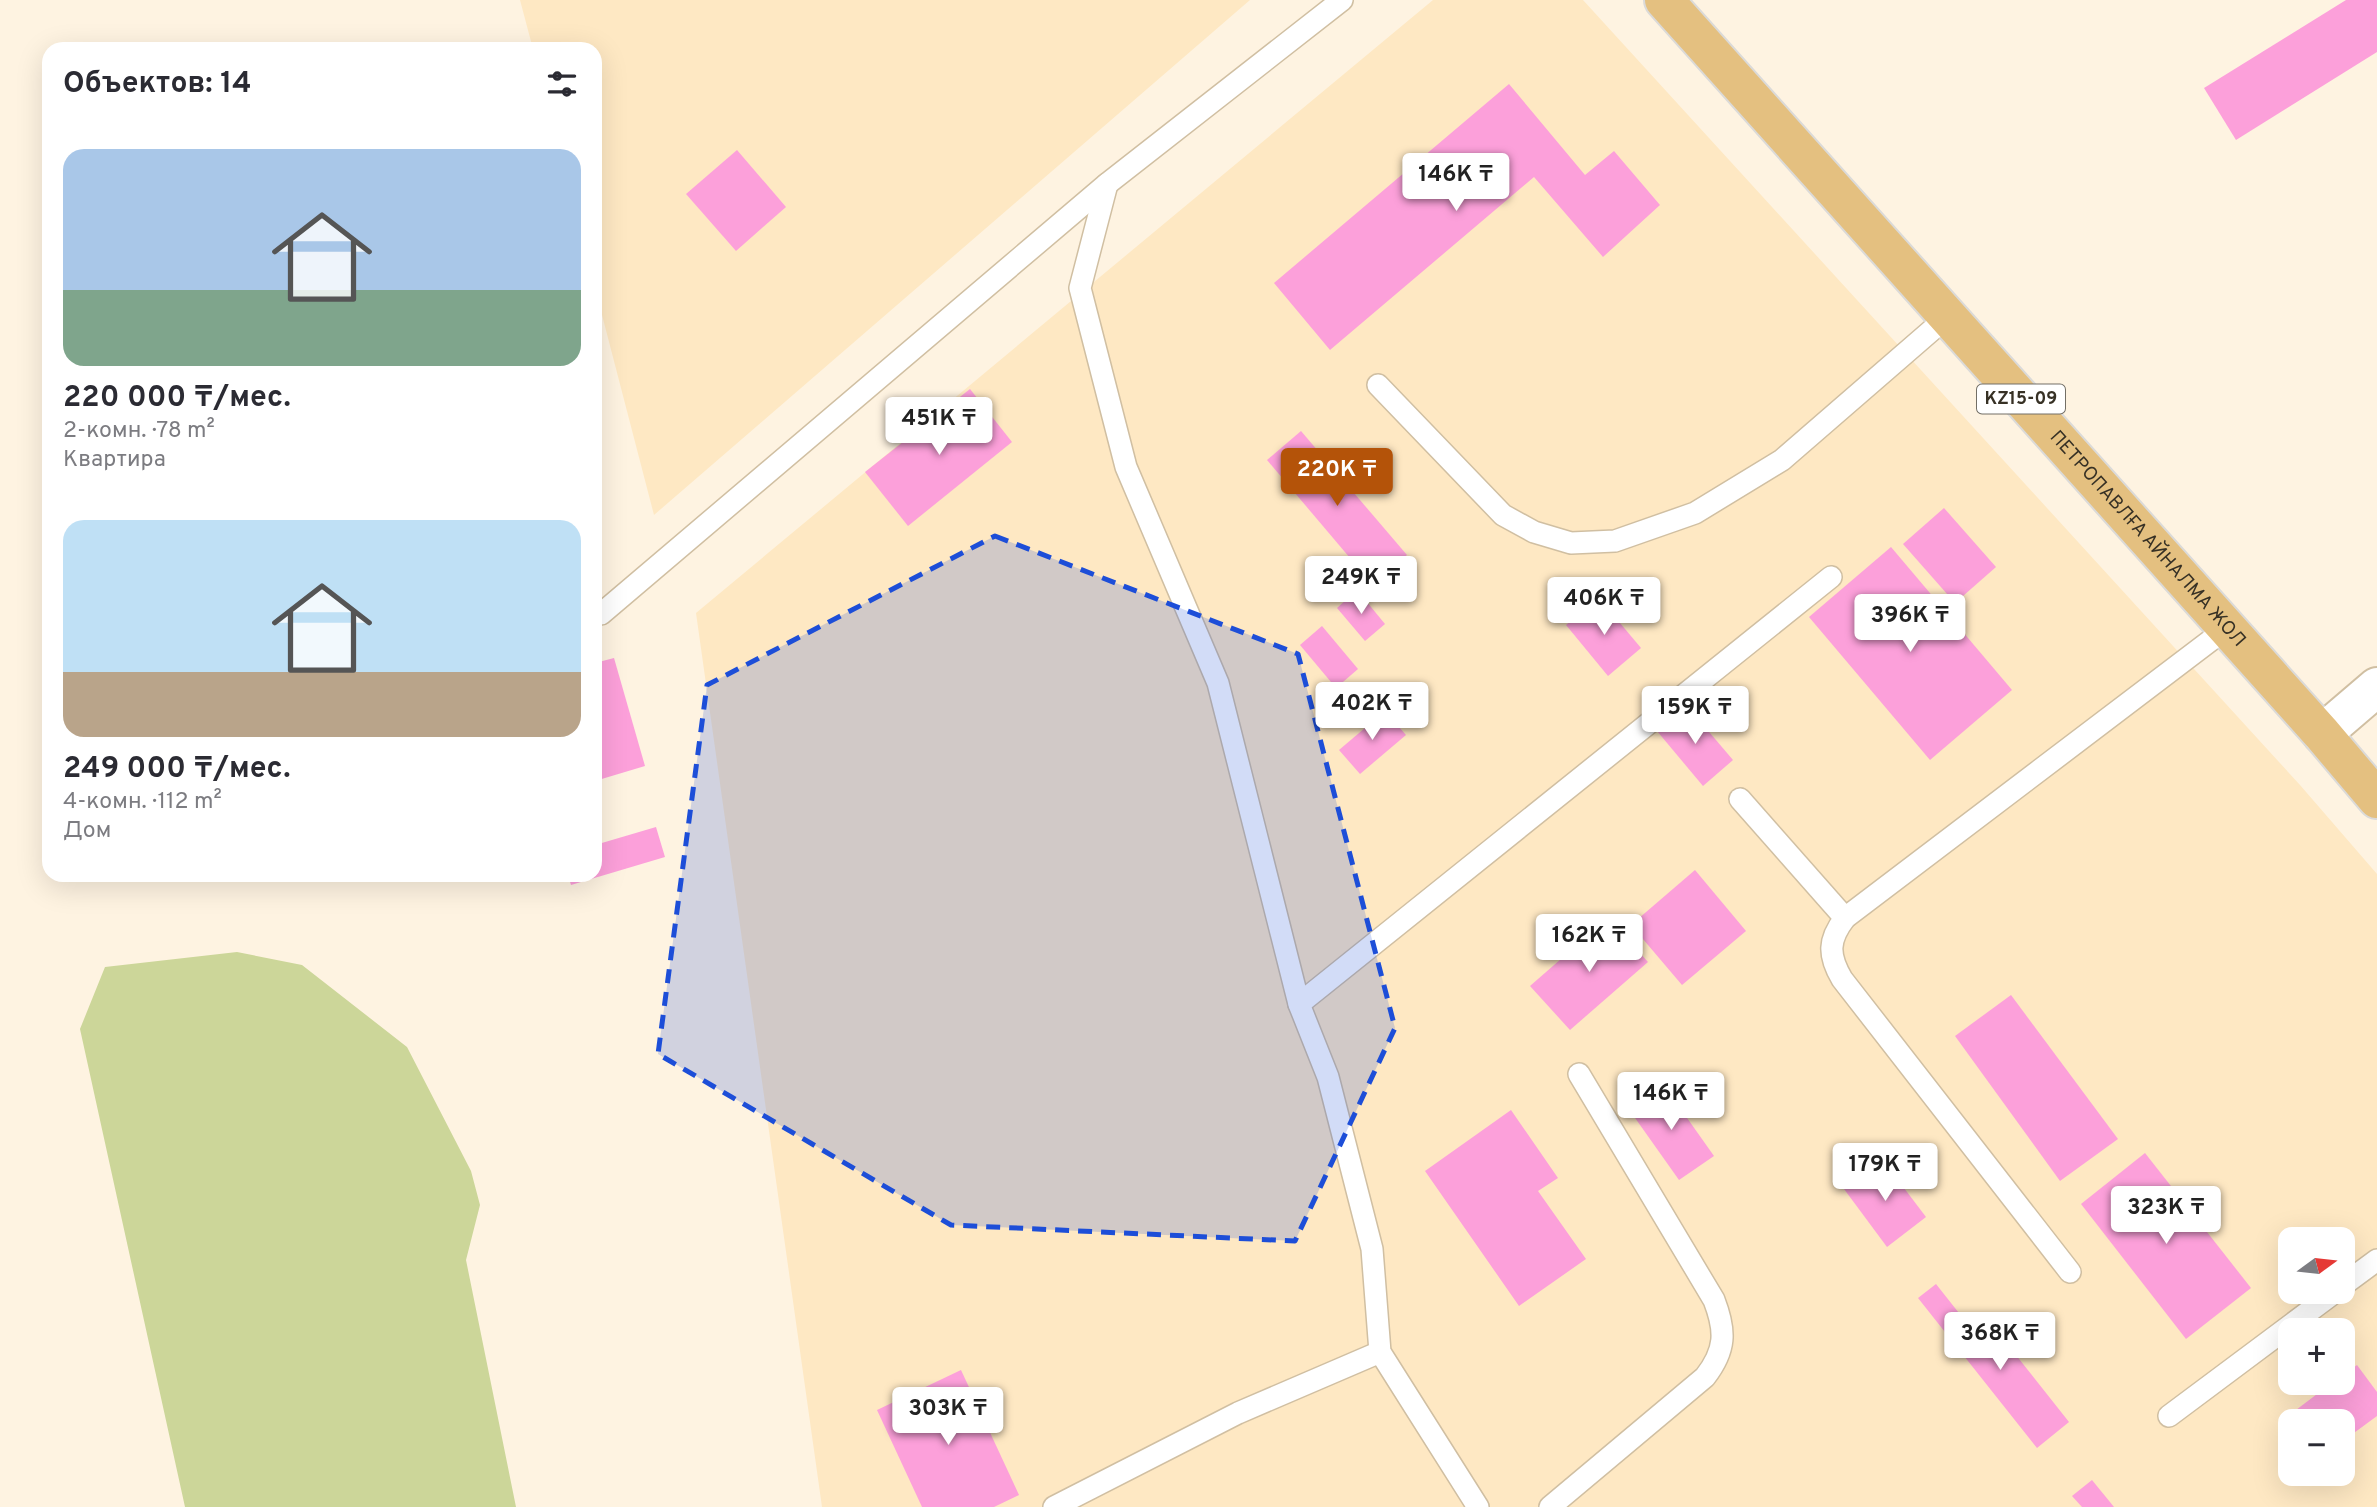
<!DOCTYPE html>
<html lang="ru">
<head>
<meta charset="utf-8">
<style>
	body { margin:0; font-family:Overpass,sans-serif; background:#f7f7f7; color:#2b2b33; height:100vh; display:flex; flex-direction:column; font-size:26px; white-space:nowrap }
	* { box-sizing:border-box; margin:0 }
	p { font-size:23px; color:#7c7c81 }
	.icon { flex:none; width:38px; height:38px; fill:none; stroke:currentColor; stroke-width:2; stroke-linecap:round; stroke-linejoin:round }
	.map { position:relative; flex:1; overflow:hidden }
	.sheet { position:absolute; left:42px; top:42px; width:560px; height:840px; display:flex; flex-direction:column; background:#fff; border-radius:21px; box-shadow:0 7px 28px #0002 }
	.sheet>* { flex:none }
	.needle { width:46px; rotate:75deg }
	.buttons { position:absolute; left:2278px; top:1227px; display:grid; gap:14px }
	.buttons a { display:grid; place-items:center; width:77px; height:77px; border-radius:14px; background:#fff; box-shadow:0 7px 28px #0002; font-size:35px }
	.price { position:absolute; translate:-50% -60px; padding:0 16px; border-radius:7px; background:#fff; color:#222; font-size:23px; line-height:46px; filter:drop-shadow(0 2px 4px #0008) }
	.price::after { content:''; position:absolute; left:50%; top:42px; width:21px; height:16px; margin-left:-10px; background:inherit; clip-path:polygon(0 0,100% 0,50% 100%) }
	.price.current { background:#b45309; color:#fff }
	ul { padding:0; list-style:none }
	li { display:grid; align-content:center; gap:14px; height:371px; padding:0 21px }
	li span { display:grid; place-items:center; height:217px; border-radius:21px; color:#555 }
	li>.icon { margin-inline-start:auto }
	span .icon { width:126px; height:126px; fill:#fffc; stroke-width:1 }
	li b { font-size:30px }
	h2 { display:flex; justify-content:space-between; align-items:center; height:84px; padding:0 21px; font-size:30px }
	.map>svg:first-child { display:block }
</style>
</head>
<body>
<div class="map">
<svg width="2377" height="1507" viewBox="0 0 2377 1507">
	<rect width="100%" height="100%" fill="#fef3e1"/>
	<!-- built -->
	<g fill="#fee8c3" fill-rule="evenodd">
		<polygon points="520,0 1250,0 654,515 595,288 595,49 533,49"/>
		<path d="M 1433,0 L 1583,0 L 2300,785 L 2377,874 L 2377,1507 L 822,1507 L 696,613 ZM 2291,1239 L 2343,1239 L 2343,1292 L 2291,1292 ZM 2291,1330 L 2343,1330 L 2343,1382 L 2291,1382 ZM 2291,1421 L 2343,1421 L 2343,1474 L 2291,1474 Z"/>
	</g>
	<!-- green -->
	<polygon fill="#ccd699" points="237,952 302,965 407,1047 471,1171 480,1205 466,1260 516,1507 185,1507 80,1029 105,967"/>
	<!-- building -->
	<g fill="#fca0da">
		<polygon points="2346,0 2377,0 2377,52 2236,140 2204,88"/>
		<polygon points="1509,84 1585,175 1614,151 1660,205 1603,257 1534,177 1330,350 1274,283"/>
		<polygon points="737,150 786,207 736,251 686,194"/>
		<polygon points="970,389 1012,442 908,526 865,472"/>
		<polygon points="1301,431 1407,555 1372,584 1267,460"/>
		<polygon points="1944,508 1996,567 1955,603 1903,544"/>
		<polygon points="1891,547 2012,690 1930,760 1809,617"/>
		<polygon points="1357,590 1385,624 1365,641 1337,608"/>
		<polygon points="1599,598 1641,648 1608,676 1566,625"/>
		<polygon points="1322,626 1358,669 1336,688 1300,645"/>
		<polygon points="614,658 645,766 595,781 595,663"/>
		<polygon points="1687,706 1733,760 1703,786 1657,731"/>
		<polygon points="1385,711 1406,735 1360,774 1339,750"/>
		<polygon points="656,827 665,857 571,885 568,875 595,875 595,845"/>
		<polygon points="1695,870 1746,931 1682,985 1631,925"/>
		<polygon points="1608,918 1648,962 1570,1030 1530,986"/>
		<polygon points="2011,995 2118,1139 2060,1181 1955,1036"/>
		<polygon points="1663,1084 1714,1156 1679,1180 1628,1108"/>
		<polygon points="1511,1110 1558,1178 1538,1191 1586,1259 1519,1306 1425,1171"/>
		<polygon points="2145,1153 2251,1288 2186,1339 2081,1204"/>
		<polygon points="1882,1159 1926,1217 1887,1247 1844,1189"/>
		<polygon points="1936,1284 1989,1351 2004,1340 2069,1422 2037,1448 1918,1298"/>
		<polygon points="2357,1365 2377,1392 2377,1416 2343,1441 2343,1421 2291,1421 2291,1428 2284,1419 2333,1382 2343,1382 2343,1375"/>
		<polygon points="961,1370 1019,1495 994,1507 922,1507 877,1410"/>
		<polygon points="2092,1480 2114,1507 2082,1507 2072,1496"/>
	</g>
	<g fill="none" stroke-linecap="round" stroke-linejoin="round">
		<!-- service casing -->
		<g stroke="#d0bfa2" stroke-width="24">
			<g id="service">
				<polyline points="1107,184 1080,288 1126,467 1218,683 1299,1004 1328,1077 1372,1249 1380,1352 1478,1507"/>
				<polyline points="1378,385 1503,515 1534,532 1571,543 1615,541 1695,513 1782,460 1947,317"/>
				<polyline points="601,614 1107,184 1342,0"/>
				<polyline points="1740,799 1845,918"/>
				<polyline points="1299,1004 1831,577"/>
				<path d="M 2070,1272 L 1842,979 C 1828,955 1828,940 1845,918 L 2227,628"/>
				<polyline points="2343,1285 2377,1260"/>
				<polyline points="2169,1416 2335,1292"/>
				<polyline points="1054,1507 1238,1413 1380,1352"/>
				<path d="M 1550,1507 L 1705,1377 C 1726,1350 1726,1331 1714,1300 L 1579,1074"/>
			</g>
		</g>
		<!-- minor casing -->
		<g stroke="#d0bfa2" stroke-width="42">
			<polyline id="minor" points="2322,734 2377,687"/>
		</g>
		<!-- trunk casing -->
		<g stroke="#dbdad8" stroke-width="42">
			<g id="trunk">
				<path id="s1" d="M 1664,0 L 2322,734 L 2377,799"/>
			</g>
		</g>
		<!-- service -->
		<use href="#service" stroke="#fff" stroke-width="21"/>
		<!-- minor -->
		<use href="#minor" stroke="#fff" stroke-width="38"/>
		<!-- trunk -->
		<use href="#trunk" stroke="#e4c080" stroke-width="38"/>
	</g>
	<!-- marked area -->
	<path fill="#1d4ed8" fill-opacity="0.2" stroke="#1d4ed8" stroke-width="5" stroke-dasharray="14 9" stroke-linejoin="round" d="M 995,536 L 1298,654 L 1395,1028 L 1295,1241 L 951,1225 L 658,1054 L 707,685 Z"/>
	<g text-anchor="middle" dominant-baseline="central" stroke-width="5" stroke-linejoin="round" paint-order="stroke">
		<!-- shield labels -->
		<rect fill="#fff" stroke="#736f66" stroke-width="2" x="1977" y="384.5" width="88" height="29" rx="5"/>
		<g font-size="18" font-weight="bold" fill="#373125">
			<text x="2021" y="399">KZ15-09</text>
		</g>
		<!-- street labels -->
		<g font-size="19" fill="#373125" stroke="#fff">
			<text stroke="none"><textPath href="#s1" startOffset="724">ПЕТРОПАВЛҒА АЙНАЛМА ЖОЛ</textPath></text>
		</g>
	</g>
</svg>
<div class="buttons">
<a><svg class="needle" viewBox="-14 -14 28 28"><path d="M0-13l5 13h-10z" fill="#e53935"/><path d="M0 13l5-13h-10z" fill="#7c7c81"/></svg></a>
<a>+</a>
<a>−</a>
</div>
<b class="price" style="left:1456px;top:213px">146K ₸</b>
<b class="price" style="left:939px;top:457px">451K ₸</b>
<b class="price current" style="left:1337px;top:508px">220K ₸</b>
<b class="price" style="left:1361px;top:616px">249K ₸</b>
<b class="price" style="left:1604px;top:637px">406K ₸</b>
<b class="price" style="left:1910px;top:654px">396K ₸</b>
<b class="price" style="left:1372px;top:742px">402K ₸</b>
<b class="price" style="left:1695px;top:746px">159K ₸</b>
<b class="price" style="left:1589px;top:974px">162K ₸</b>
<b class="price" style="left:1671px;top:1132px">146K ₸</b>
<b class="price" style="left:1885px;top:1203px">179K ₸</b>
<b class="price" style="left:2166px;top:1246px">323K ₸</b>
<b class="price" style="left:2000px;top:1372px">368K ₸</b>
<b class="price" style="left:948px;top:1447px">303K ₸</b>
<section class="sheet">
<h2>Объектов: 14<svg class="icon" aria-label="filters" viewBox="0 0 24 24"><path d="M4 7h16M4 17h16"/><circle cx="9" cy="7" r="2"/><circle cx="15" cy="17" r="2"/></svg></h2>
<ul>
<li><span style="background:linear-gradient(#a9c7e8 65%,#7fa58c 0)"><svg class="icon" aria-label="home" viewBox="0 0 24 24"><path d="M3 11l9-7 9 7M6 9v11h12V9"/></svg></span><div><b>220 000 ₸/мес.</b><p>2-комн. · 78 m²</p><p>Квартира</p></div></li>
<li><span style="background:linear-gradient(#bfe0f5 70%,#b9a48a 0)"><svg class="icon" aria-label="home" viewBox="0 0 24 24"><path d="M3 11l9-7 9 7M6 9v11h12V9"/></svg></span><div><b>249 000 ₸/мес.</b><p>4-комн. · 112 m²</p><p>Дом</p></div></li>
</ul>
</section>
</div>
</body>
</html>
